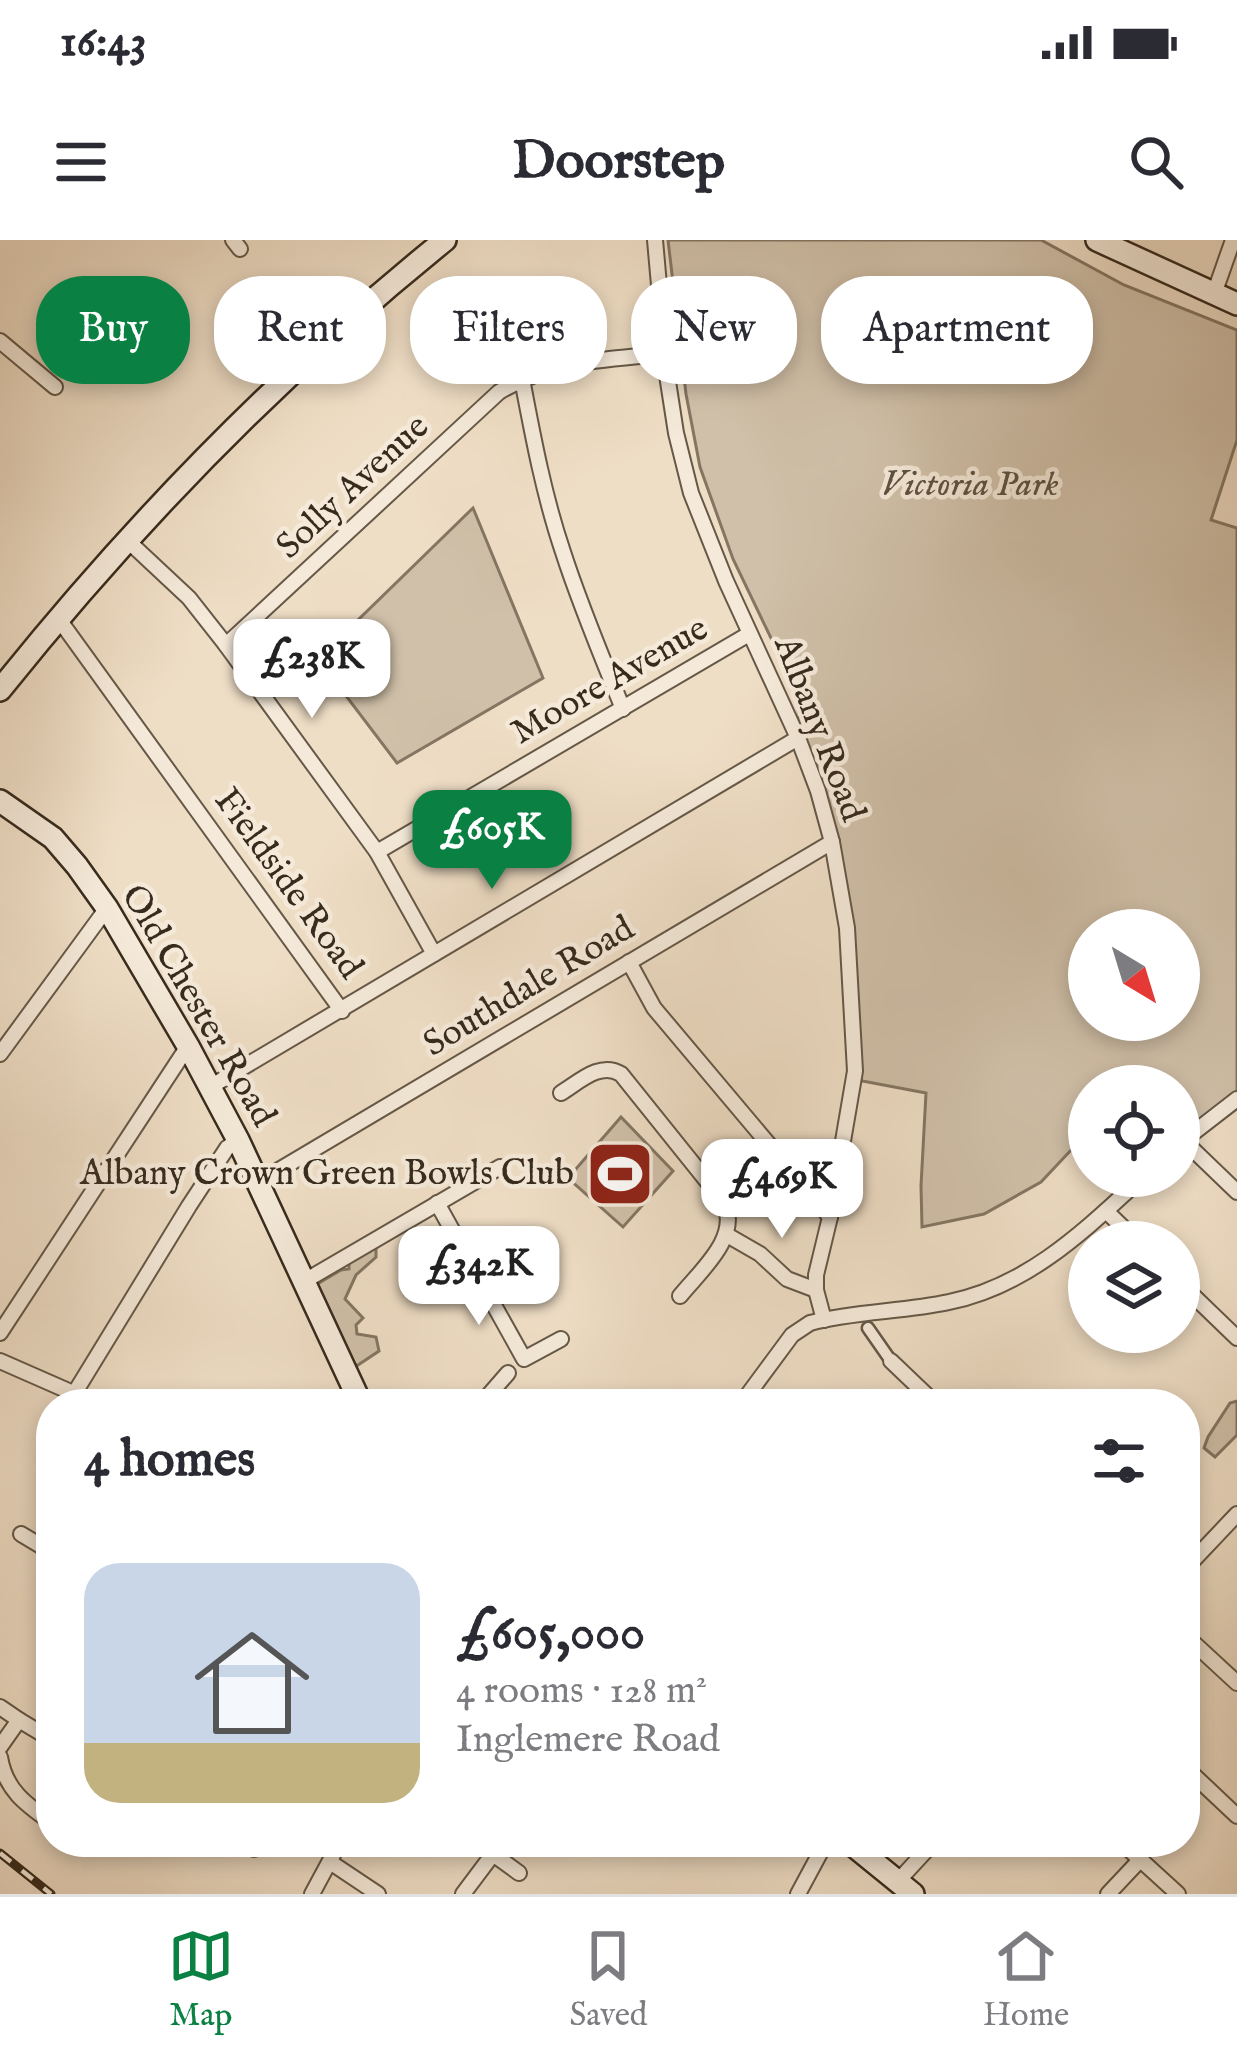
<!DOCTYPE html>
<html lang="en">
<head>
<meta charset="utf-8">
<style>
	body { margin:0; font-family:"IM FELL English",serif; background:#f7f7f7; color:#2b2b33; height:100vh; display:flex; flex-direction:column; font-size:45px; white-space:nowrap }
	* { box-sizing:border-box; margin:0 }
	p { font-size:39px; color:#7c7c81 }
	.icon { flex:none; width:66px; height:66px; fill:none; stroke:currentColor; stroke-width:2; stroke-linecap:round; stroke-linejoin:round }
	.map { position:relative; flex:1; overflow:hidden }
	.panel { position:absolute; left:36px; top:1149px; width:1164px; height:468px; display:flex; flex-direction:column; background:#fff; border-radius:48px; box-shadow:0 6px 18px #0003 }
	.panel>* { flex:none }
	.hud { position:absolute; left:36px; top:36px; width:1167px; height:108px; display:flex; gap:24px }
	.needle { width:78px; rotate:142deg }
	.buttons { position:absolute; left:1068px; top:669px; display:grid; gap:24px }
	.buttons a { display:grid; place-items:center; width:132px; height:132px; border-radius:50%; background:#fff; box-shadow:0 6px 18px #0003; font-size:60px }
	.price { position:absolute; translate:-50% -102px; padding:0 27px; border-radius:24px; background:#fff; color:#222; font-size:39px; line-height:78px; filter:drop-shadow(0 3px 6px #0008) }
	.price::after { content:''; position:absolute; left:50%; top:72px; width:36px; height:27px; margin-left:-18px; background:inherit; clip-path:polygon(0 0,100% 0,50% 100%) }
	.price.on { background:#0b8043; color:#fff }
	ul { padding:0; list-style:none }
	li { display:flex; align-items:center; gap:36px; height:300px; padding:0 48px }
	li+li { border-top:3px solid #e1e1e2 }
	li span { display:grid; place-items:center; flex:none; width:336px; height:240px; border-radius:36px; color:#555 }
	li>.icon { margin-inline-start:auto }
	span .icon { width:144px; height:144px; fill:#fffc; stroke-width:1 }
	li b { font-size:51px }
	h2 { display:flex; justify-content:space-between; align-items:center; height:144px; padding:0 48px; font-size:51px }
	.tag { padding:0 42px; border-radius:48px; background:#fff; box-shadow:0 6px 18px #0003; font-size:42px; line-height:108px }
	.tag.on { background:#0b8043; color:#fff }
	.status { display:flex; justify-content:space-between; align-items:center; height:84px; padding:0 60px; background:#fff; direction:ltr }
	.status svg { height:33px; fill:currentColor }
	header { display:flex; justify-content:space-between; align-items:center; height:156px; padding:0 48px; background:#fff; font-size:54px; font-weight:700 }
	.menu { display:flex; justify-content:space-around; align-items:center; height:168px; border-top:3px solid #e1e1e2; background:#fff; font-size:33px; color:#7c7c81 }
	.menu a { display:grid; justify-items:center; gap:6px }
	.menu .on { color:#0b8043 }
	.map>svg:first-child { display:block }
</style>
</head>
<body>
<div class="status"><b>16:43</b><svg viewBox="0 0 49 12"><path d="M0 12V9h3v3zM5 12V6h3v6zM10 12V3h3v9zM15 12V0h3v12zM26 1h20v11H26zM47 4h2v5h-2z"/></svg></div>
<header><svg class="icon" aria-label="menu" viewBox="0 0 24 24"><path d="M4 6h16M4 12h16M4 18h16"/></svg>Doorstep<svg class="icon" aria-label="search" viewBox="0 0 24 24"><circle cx="10" cy="10" r="6"/><path d="M15 15l6 6"/></svg></header>
<div class="map">
<svg width="1237" height="1654" viewBox="0 0 1237 1654">
	<rect width="100%" height="100%" fill="#efdec6"/>
	<filter id="stains"><feTurbulence type="fractalNoise" baseFrequency=".00167" numOctaves="4"/><feColorMatrix values="0 0 0 0 .2 0 0 0 0 .09 0 0 0 0 .02 0 0 0 .5 -.17"/></filter>
	<radialGradient id="worn" r=".72"><stop offset=".6" stop-color="#630" stop-opacity="0"/><stop offset="1" stop-color="#630" stop-opacity=".3"/></radialGradient>
	<!-- green -->
	<g fill="#d0c0a9" stroke="#847663" stroke-width="3" fill-rule="evenodd">
		<path d="M 668,0 L 1041,0 L 1124,45 L 1237,90 L 1237,200 L 1211,280 L 1237,288 L 1237,855 L 1179,899 L 1179,846 L 1089,846 L 1089,891 L 1041,942 L 984,974 L 922,987 L 921,946 L 926,853 L 857,840 L 849,687 L 802,499 L 795,448 L 733,319 L 700,227 L 686,154 ZM 1089,690 L 1179,690 L 1179,780 L 1089,780 Z"/>
		<polygon points="473,268 543,438 397,523 318,419"/>
		<polygon points="621,877 673,931 623,987 568,938"/>
		<polygon points="376,1006 376,1017 356,1035 345,1059 363,1078 356,1085 357,1094 376,1097 379,1111 355,1127 314,1046 341,1030 349,1029 349,1022"/>
		<polygon points="1237,1161 1237,1195 1215,1217 1204,1208 1208,1197 1230,1163"/>
	</g>
	<g fill="none" stroke-linecap="round" stroke-linejoin="round">
		<!-- pedestrian casing -->
		<g stroke="#655847" stroke-width="15">
			<polyline id="pedestrian" points="868,1088 891,1121"/>
		</g>
		<!-- minor casing -->
		<g stroke="#655847" stroke-width="18">
			<g id="minor">
				<polyline points="233,0 240,9"/>
				<polyline points="655,0 667,135 676,193 691,253 726,341 798,498 818,551 832,602 847,688 855,831 830,977 816,1035 816,1050 824,1080"/>
				<polyline points="1214,54 1233,0"/>
				<polyline points="0,101 55,147"/>
				<path d="M 522,139 C 533,197 544,256 563,312 C 580,365 602,417 623,469"/>
				<polyline points="127,300 189,358 226,405 377,612 434,714"/>
				<polyline points="58,378 342,771"/>
				<path d="M 226,405 L 499,152 C 550,121 607,119 665,114"/>
				<polyline points="377,612 749,394"/>
				<polyline points="629,722 654,768 830,977"/>
				<polyline points="0,814 107,668"/>
				<polyline points="210,847 798,498"/>
				<path d="M 561,853 C 579,842 600,821 621,834 L 723,961 C 742,996 701,1030 680,1056"/>
				<polyline points="1183,900 1237,952"/>
				<polyline points="1179,904 1237,859"/>
				<polyline points="257,943 832,602"/>
				<polyline points="437,963 524,1119 561,1099"/>
				<polyline points="1106,971 1138,1002"/>
				<polyline points="727,995 760,1014 787,1039 816,1050"/>
				<polyline points="478,1035 536,1004"/>
				<polyline points="303,1042 500,927"/>
				<polyline points="1179,1042 1237,1098"/>
				<polyline points="0,1093 188,806"/>
				<polyline points="0,1121 98,1164"/>
				<polyline points="891,1121 936,1164"/>
				<polyline points="74,1154 189,966 227,908 238,900"/>
				<polyline points="481,1164 508,1133"/>
				<path d="M 741,1164 L 792,1095 L 810,1083 C 855,1071 903,1072 949,1062 C 1029,1046 1086,989 1144,936"/>
				<polyline points="21,1294 51,1312"/>
				<polyline points="1185,1329 1237,1274"/>
				<polyline points="1185,1395 1237,1443"/>
				<polyline points="0,1467 19,1480 0,1507"/>
				<polyline points="19,1480 44,1495"/>
				<path d="M 0,1517 C 5,1549 25,1564 51,1582"/>
				<polyline points="1185,1527 1237,1576"/>
				<polyline points="244,1602 254,1609"/>
				<polyline points="1121,1602 1178,1654"/>
				<polyline points="330,1622 378,1654"/>
				<polyline points="898,1641 934,1602"/>
				<polyline points="312,1654 340,1602"/>
				<polyline points="463,1654 493,1614 519,1633"/>
				<polyline points="798,1654 826,1602"/>
				<polyline points="1108,1654 1140,1620"/>
			</g>
		</g>
		<!-- secondary casing -->
		<g stroke="#372b1d" stroke-width="26">
			<g id="secondary">
				<polyline points="1097,0 1237,64"/>
				<path d="M 0,450 C 132,285 280,133 445,0"/>
				<polyline points="0,561 53,598 77,626 107,668 188,806 238,900 361,1164"/>
				<polyline points="849,1602 913,1654"/>
			</g>
		</g>
		<!-- pedestrian -->
		<use href="#pedestrian" stroke="#f5eada" stroke-width="10"/>
		<!-- minor -->
		<use href="#minor" stroke="#f5eada" stroke-width="14"/>
		<!-- secondary -->
		<use href="#secondary" stroke="#f5eada" stroke-width="21"/>
		<!-- rail casing -->
		<g stroke="#372b1d" stroke-width="9">
			<polyline id="rail" points="0,1613 51,1654"/>
		</g>
		<!-- rail -->
		<use href="#rail" stroke="#f5eada" stroke-width="4.5" stroke-dasharray="14" stroke-linecap="butt"/>
	</g>
	<!-- icons -->
	<defs>
		<g id="stadium-square" transform="scale(3.45)"><rect x="-9" y="-9" width="18" height="18" rx="4" fill="#8f2418" stroke="#f5eada"/><path d="M0-5a6.5 5 0 1 0 0 10a6.5 5 0 1 0 0-10ZM-3.5-1.8h7v3.6h-7Z" fill="#fff"/></g>
	</defs>
	<g fill-rule="evenodd">
		<use href="#stadium-square" x="620" y="934"/>
	</g>
	<g text-anchor="middle" dominant-baseline="central" stroke-width="9" stroke-linejoin="round" paint-order="stroke">
		<!-- park labels -->
		<g font-size="36" font-style="italic" fill="#5d5040" stroke="#f5eada">
			<text x="970" y="245">Victoria Park</text>
		</g>
		<!-- street labels -->
		<g font-size="36" fill="#372b1d" stroke="#f5eada">
			<text transform="translate(353 247) rotate(-43)">Solly Avenue</text>
			<text transform="translate(610 441) rotate(-30)">Moore Avenue</text>
			<text transform="translate(819 489) rotate(69)">Albany Road</text>
			<text transform="translate(288 644) rotate(54)">Fieldside Road</text>
			<text transform="translate(529 747) rotate(-31)">Southdale Road</text>
			<text transform="translate(198 766) rotate(60)">Old Chester Road</text>
		</g>
		<!-- poi labels -->
		<g font-size="36" fill="#372b1d" stroke="#f5eada" text-anchor="end">
			<text x="574" y="934">Albany Crown Green Bowls Club</text>
		</g>
	</g>
	<rect width="100%" height="100%" filter="url(#stains)"/>
	<rect width="100%" height="100%" fill="url(#worn)"/>
</svg>
<div class="buttons">
<a><svg class="needle" viewBox="-14 -14 28 28"><path d="M0-13l5 13h-10z" fill="#e53935"/><path d="M0 13l5-13h-10z" fill="#7c7c81"/></svg></a>
<a><svg class="icon" aria-label="locate" viewBox="0 0 24 24"><circle cx="12" cy="12" r="6"/><path d="M12 2v4M12 18v4M2 12h4M18 12h4"/></svg></a>
<a><svg class="icon" aria-label="layers" viewBox="0 0 24 24"><path d="M12 4l9 5-9 5-9-5zM3 14l9 5 9-5"/></svg></a>
</div>
<b class="price" style="left:312px;top:481px">£238K</b>
<b class="price on" style="left:492px;top:652px">£605K</b>
<b class="price" style="left:782px;top:1001px">£469K</b>
<b class="price" style="left:479px;top:1088px">£342K</b>
<div class="hud">
<a class="tag on">Buy</a>
<a class="tag">Rent</a>
<a class="tag">Filters</a>
<a class="tag">New</a>
<a class="tag">Apartment</a>
</div>
<section class="panel">
<h2>4 homes<svg class="icon" aria-label="filters" viewBox="0 0 24 24"><path d="M4 7h16M4 17h16"/><circle cx="9" cy="7" r="2"/><circle cx="15" cy="17" r="2"/></svg></h2>
<ul>
<li><span style="background:linear-gradient(#c9d6e8 75%,#c2b280 0)"><svg class="icon" aria-label="home" viewBox="0 0 24 24"><path d="M3 11l9-7 9 7M6 9v11h12V9"/></svg></span><div><b>£605,000</b><p>4 rooms · 128 m²</p><p>Inglemere Road</p></div></li>
</ul>
</section>
</div>
<nav class="menu">
<a class="on"><svg class="icon" aria-label="map" viewBox="0 0 24 24"><path d="M3 6l6-2 6 2 6-2v14l-6 2-6-2-6 2zM9 4v14M15 6v14"/></svg>Map</a>
<a><svg class="icon" aria-label="saved" viewBox="0 0 24 24"><path d="M7 4h10v16l-5-4-5 4z"/></svg>Saved</a>
<a><svg class="icon" aria-label="home" viewBox="0 0 24 24"><path d="M3 11l9-7 9 7M6 9v11h12V9"/></svg>Home</a>
</nav>
</body>
</html>
